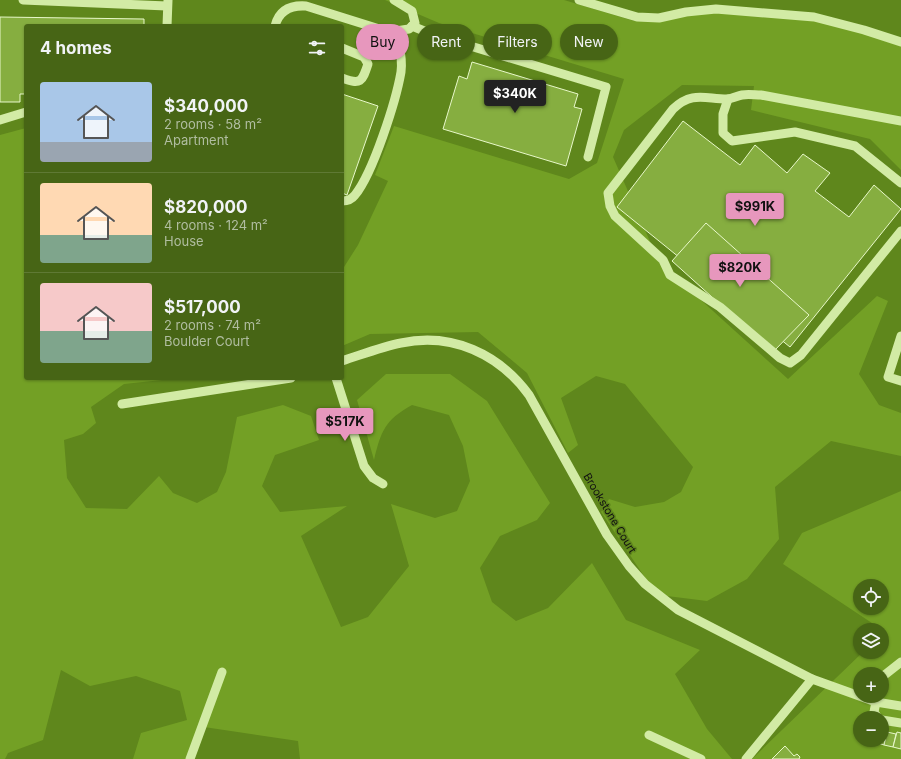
<!DOCTYPE html>
<html lang="en">
<head>
<meta charset="utf-8">
<style>
	body { margin:0; font-family:Inter,sans-serif; background:#4e6b1e; color:#f1f3f6; height:100vh; display:flex; flex-direction:column; font-size:15px; white-space:nowrap }
	* { box-sizing:border-box; margin:0 }
	p { font-size:13px; color:#b0bda0 }
	.icon { flex:none; width:22px; height:22px; fill:none; stroke:currentColor; stroke-width:2; stroke-linecap:round; stroke-linejoin:round }
	.map { position:relative; flex:1; overflow:hidden }
	.sheet { position:absolute; left:24px; top:24px; width:320px; height:356px; display:flex; flex-direction:column; background:#476515; border-radius:4px; box-shadow:0 1px 3px #0004 }
	.sheet>* { flex:none }
	.guide { position:absolute; left:356px; top:24px; width:380px; height:36px; display:flex; gap:8px }
	.buttons { position:absolute; left:853px; top:579px; display:grid; gap:8px }
	.buttons a { display:grid; place-items:center; width:36px; height:36px; border-radius:50%; background:#476515; box-shadow:0 1px 3px #0004; font-size:20px }
	.price { position:absolute; translate:-50% -34px; padding:0 9px; border-radius:4px; background:#e797bd; color:#111; font-size:13px; line-height:26px; filter:drop-shadow(0 1px 2px #0008) }
	.price::after { content:''; position:absolute; left:50%; top:24px; width:12px; height:9px; margin-left:-6px; background:inherit; clip-path:polygon(0 0,100% 0,50% 100%) }
	.price.active { background:#222; color:#fff }
	ul { padding:0; list-style:none }
	li { display:flex; align-items:center; gap:12px; height:100px; padding:0 16px }
	li+li { border-top:1px solid #5f7934 }
	li span { display:grid; place-items:center; flex:none; width:112px; height:80px; border-radius:4px; color:#555 }
	li>.icon { margin-inline-start:auto }
	span .icon { width:48px; height:48px; fill:#fffc; stroke-width:1 }
	li b { font-size:17px }
	h2 { display:flex; justify-content:space-between; align-items:center; height:48px; padding:0 16px; font-size:17px }
	.tag { padding:0 14px; border-radius:18px; background:#476515; box-shadow:0 1px 3px #0004; font-size:14px; line-height:36px }
	.tag.active { background:#e797bd; color:#111 }
	.map>svg:first-child { display:block }
</style>
</head>
<body>
<div class="map">
<svg width="901" height="759" viewBox="0 0 901 759">
	<rect width="100%" height="100%" fill="#5f871c"/>
	<!-- green -->
	<g fill="#73a025" fill-rule="evenodd">
		<polygon points="385,0 564,0 634,21 742,9 819,16 901,41 901,170 870,139 751,110 754,86 682,85 624,130 613,157 659,262 788,379 877,296 888,301 859,374 879,405 901,413 901,456 831,441 775,487 779,539 747,579 707,601 667,596 648,582 601,512 609,499 635,507 664,502 681,492 693,467 625,384 596,376 561,398 578,445 568,453 527,373 478,332 370,334 342,346 342,268 344,267 358,245 388,181 375,175 394,126 569,179 597,163 624,79 439,23"/>
		<path d="M 26,128 L 26,378 L 181,378 L 124,384 L 91,407 L 96,423 L 83,434 L 64,440 L 67,478 L 86,508 L 127,509 L 159,476 L 173,493 L 197,503 L 217,492 L 226,472 L 237,417 L 283,405 L 311,416 L 319,440 L 275,455 L 262,486 L 280,512 L 347,506 L 301,536 L 341,627 L 368,617 L 409,566 L 391,504 L 435,518 L 457,511 L 470,481 L 463,446 L 449,415 L 412,405 C 385,420 381,431 374,460 L 357,400 L 386,374 L 450,374 L 487,401 L 550,503 L 537,520 L 500,536 L 480,568 L 492,602 L 516,621 L 548,608 L 592,563 L 626,620 L 700,650 L 675,674 L 707,729 L 732,759 L 300,759 L 298,741 L 204,727 L 190,759 L 133,759 L 141,733 L 187,720 L 180,691 L 136,676 L 90,686 L 61,670 L 43,740 L 8,753 L 5,759 L 0,759 L 0,135 Z"/>
		<path d="M 901,491 L 901,759 L 752,759 L 863,652 L 882,652 L 882,633 L 884,631 L 783,564 L 802,533 ZM 860,586 L 882,586 L 882,608 L 860,608 ZM 860,674 L 882,674 L 882,696 L 860,696 ZM 860,718 L 882,718 L 882,740 L 860,740 Z"/>
	</g>
	<!-- building -->
	<g fill="#86ae40" stroke="#e8f8ca">
		<polygon points="0,17 144,19 144,26 26,26 26,94 20,94 20,102 0,102"/>
		<polygon points="472,62 578,94 574,107 582,109 566,166 443,129 459,76 467,79"/>
		<polygon points="342,94 378,106 347,195 342,193"/>
		<polygon points="683,121 740,165 755,145 787,173 803,154 830,173 815,191 849,217 874,185 901,209 790,347 617,207"/>
		<polygon points="706,223 809,315 773,352 672,261"/>
		<polygon points="882,730 887,732 884,745 875,742 876,740 882,740"/>
		<polygon points="887,732 896,734 893,747 884,745"/>
		<polygon points="897,732 901,733 901,749 893,747"/>
		<polygon points="785,746 794,756 797,754 800,757 799,759 772,759"/>
	</g>
	<g fill="none" stroke-linecap="round" stroke-linejoin="round">
		<!-- minor -->
		<g stroke="#d2eba5" stroke-width="9">
			<polyline points="23,0 167,6"/>
			<polyline points="579,0 637,17 659,18 686,12 716,9 814,17 864,30 901,42"/>
			<polyline points="167,26 168,0"/>
			<path d="M 275,26 C 279,10 291,5 306,6 L 389,32 L 409,29 L 415,23 L 412,11 L 394,0"/>
			<polyline points="412,26 434,35 606,87 588,157"/>
			<path d="M 342,48 L 364,57 L 368,64 C 362,82 361,85 342,78"/>
			<polyline points="728,99 723,114 723,133 732,141 795,132 855,146 901,183"/>
			<polyline points="0,120 26,112"/>
			<path d="M 901,121 L 761,95 C 755,95 748,94 742,95 C 737,96 732,99 727,99 C 705,99 692,91 673,109 L 608,193 L 610,206 L 615,216 L 663,260 L 670,275 L 720,307 L 780,358 L 790,363 L 801,355 L 901,231"/>
			<path d="M 342,201 C 347,201 352,199 355,195 C 373,173 396,101 401,72 C 403,59 399,44 397,32"/>
			<polyline points="901,336 888,377 901,381"/>
			<path d="M 342,361 C 361,355 381,347 401,343 C 452,332 499,354 529,395 L 607,535 L 629,566 L 645,584 L 678,610 L 812,679 L 746,759"/>
			<polyline points="336,378 364,466 373,478 383,484"/>
			<polyline points="122,404 291,378"/>
			<polyline points="882,677 901,662"/>
			<polyline points="812,679 876,702 901,706"/>
			<polyline points="876,702 874,712 878,718"/>
			<polyline points="882,720 901,723"/>
			<polyline points="649,735 701,759"/>
			<polyline points="190,759 222,672"/>
		</g>
	</g>
	<g text-anchor="middle" dominant-baseline="central" stroke-width="3" stroke-linejoin="round" paint-order="stroke">
		<!-- street labels -->
		<g font-size="11" fill="#111" stroke="#5f871c">
			<text transform="translate(610 513) rotate(59)">Brookstone Court</text>
		</g>
	</g>
</svg>
<div class="buttons">
<a><svg class="icon" aria-label="locate" viewBox="0 0 24 24"><circle cx="12" cy="12" r="6"/><path d="M12 2v4M12 18v4M2 12h4M18 12h4"/></svg></a>
<a><svg class="icon" aria-label="layers" viewBox="0 0 24 24"><path d="M12 4l9 5-9 5-9-5zM3 14l9 5 9-5"/></svg></a>
<a>+</a>
<a>−</a>
</div>
<b class="price active" style="left:515px;top:114px">$340K</b>
<b class="price" style="left:755px;top:227px">$991K</b>
<b class="price" style="left:740px;top:288px">$820K</b>
<b class="price" style="left:345px;top:442px">$517K</b>
<div class="guide">
<a class="tag active">Buy</a>
<a class="tag">Rent</a>
<a class="tag">Filters</a>
<a class="tag">New</a>
</div>
<section class="sheet">
<h2>4 homes<svg class="icon" aria-label="filters" viewBox="0 0 24 24"><path d="M4 7h16M4 17h16"/><circle cx="9" cy="7" r="2"/><circle cx="15" cy="17" r="2"/></svg></h2>
<ul>
<li><span style="background:linear-gradient(#a9c7e8 75%,#9aa5b1 0)"><svg class="icon" aria-label="home" viewBox="0 0 24 24"><path d="M3 11l9-7 9 7M6 9v11h12V9"/></svg></span><div><b>$340,000</b><p>2 rooms · 58 m²</p><p>Apartment</p></div></li>
<li><span style="background:linear-gradient(#ffd9b3 65%,#7fa58c 0)"><svg class="icon" aria-label="home" viewBox="0 0 24 24"><path d="M3 11l9-7 9 7M6 9v11h12V9"/></svg></span><div><b>$820,000</b><p>4 rooms · 124 m²</p><p>House</p></div></li>
<li><span style="background:linear-gradient(#f6c9c9 60%,#7fa58c 0)"><svg class="icon" aria-label="home" viewBox="0 0 24 24"><path d="M3 11l9-7 9 7M6 9v11h12V9"/></svg></span><div><b>$517,000</b><p>2 rooms · 74 m²</p><p>Boulder Court</p></div></li>
</ul>
</section>
</div>
</body>
</html>
